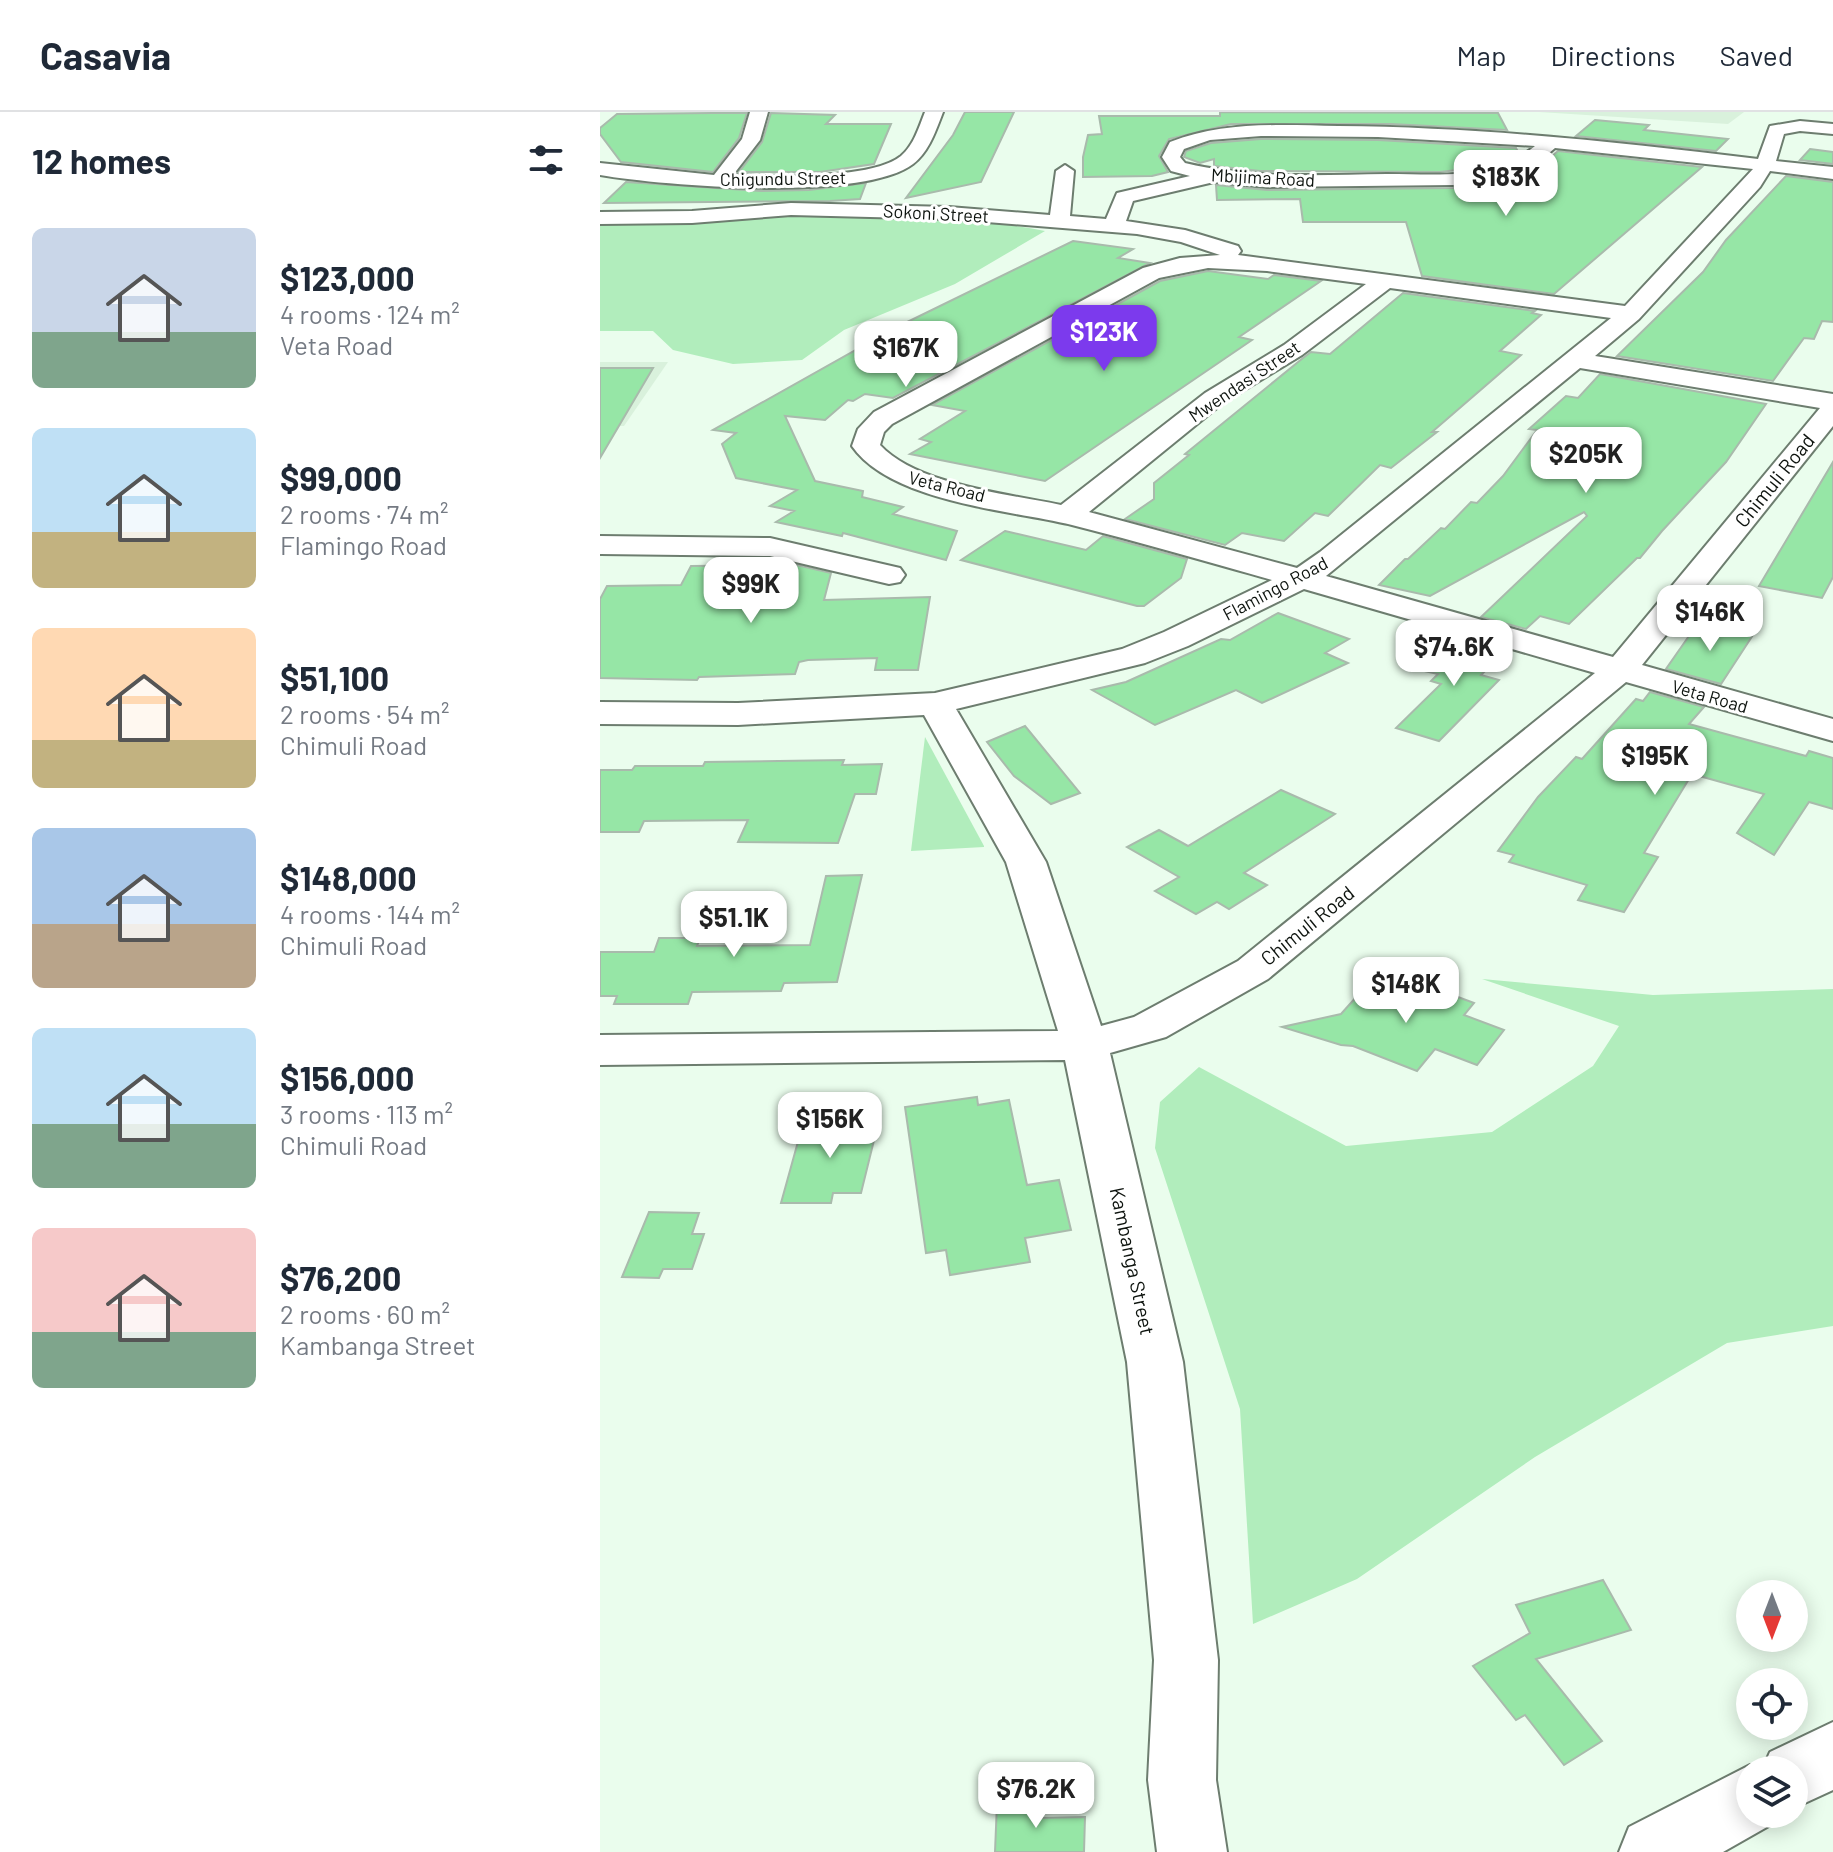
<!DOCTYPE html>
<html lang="en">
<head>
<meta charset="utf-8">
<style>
	body { margin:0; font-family:Barlow,sans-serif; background:#f2f2f3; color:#1f2937; height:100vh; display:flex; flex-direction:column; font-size:30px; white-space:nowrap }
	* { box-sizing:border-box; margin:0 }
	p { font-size:26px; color:#747a83 }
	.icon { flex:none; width:44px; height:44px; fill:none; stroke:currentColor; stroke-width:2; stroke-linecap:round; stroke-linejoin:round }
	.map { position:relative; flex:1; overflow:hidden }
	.side { display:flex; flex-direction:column; background:#fff; width:600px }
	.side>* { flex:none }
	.needle { width:52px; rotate:180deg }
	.fabs { position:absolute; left:1136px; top:1468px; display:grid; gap:16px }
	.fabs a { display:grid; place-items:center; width:72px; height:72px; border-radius:50%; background:#fff; box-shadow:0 4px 20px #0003; font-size:40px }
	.price { position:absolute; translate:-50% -68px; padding:0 18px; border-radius:16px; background:#fff; color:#222; font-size:26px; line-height:52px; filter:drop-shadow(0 2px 4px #0008) }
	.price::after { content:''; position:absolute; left:50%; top:48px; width:24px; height:18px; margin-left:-12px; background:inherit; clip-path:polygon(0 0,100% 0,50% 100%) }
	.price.active { background:#7c3aed; color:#fff }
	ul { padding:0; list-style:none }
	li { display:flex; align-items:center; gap:24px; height:200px; padding:0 32px }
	li span { display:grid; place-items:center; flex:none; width:224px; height:160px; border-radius:12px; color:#555 }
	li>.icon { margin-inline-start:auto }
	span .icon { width:96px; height:96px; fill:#fffc; stroke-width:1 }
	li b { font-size:34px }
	h2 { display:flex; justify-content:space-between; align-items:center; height:96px; padding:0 32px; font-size:34px }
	header { display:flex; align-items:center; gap:48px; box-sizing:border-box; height:112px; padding:0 40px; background:#fff; border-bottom:2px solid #e0e1e3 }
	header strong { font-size:38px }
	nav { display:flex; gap:44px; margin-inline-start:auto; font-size:28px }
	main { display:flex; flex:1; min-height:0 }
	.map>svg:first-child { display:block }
</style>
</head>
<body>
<header>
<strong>Casavia</strong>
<nav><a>Map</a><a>Directions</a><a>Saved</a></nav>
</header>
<main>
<section class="side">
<h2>12 homes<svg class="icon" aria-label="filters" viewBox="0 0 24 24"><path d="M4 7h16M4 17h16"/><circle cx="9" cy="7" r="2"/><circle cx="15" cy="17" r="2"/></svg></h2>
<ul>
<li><span style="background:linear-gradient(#c9d6e8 65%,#7fa58c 0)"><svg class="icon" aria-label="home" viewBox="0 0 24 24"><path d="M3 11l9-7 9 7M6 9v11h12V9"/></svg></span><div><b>$123,000</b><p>4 rooms · 124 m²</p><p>Veta Road</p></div></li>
<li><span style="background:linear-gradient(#bfe0f5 65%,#c2b280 0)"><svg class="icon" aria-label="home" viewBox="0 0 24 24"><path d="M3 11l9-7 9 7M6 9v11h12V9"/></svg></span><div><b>$99,000</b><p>2 rooms · 74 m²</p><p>Flamingo Road</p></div></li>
<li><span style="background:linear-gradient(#ffd9b3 70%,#c2b280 0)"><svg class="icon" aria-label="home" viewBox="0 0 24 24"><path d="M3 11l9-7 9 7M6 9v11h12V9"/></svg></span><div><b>$51,100</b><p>2 rooms · 54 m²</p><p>Chimuli Road</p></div></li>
<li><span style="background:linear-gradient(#a9c7e8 60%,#b9a48a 0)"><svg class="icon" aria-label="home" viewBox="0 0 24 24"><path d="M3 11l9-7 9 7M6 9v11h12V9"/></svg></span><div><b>$148,000</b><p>4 rooms · 144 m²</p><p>Chimuli Road</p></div></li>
<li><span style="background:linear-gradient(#bfe0f5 60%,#7fa58c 0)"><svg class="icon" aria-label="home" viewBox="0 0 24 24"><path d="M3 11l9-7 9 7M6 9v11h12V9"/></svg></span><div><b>$156,000</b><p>3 rooms · 113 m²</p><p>Chimuli Road</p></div></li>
<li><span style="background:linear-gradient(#f6c9c9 65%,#7fa58c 0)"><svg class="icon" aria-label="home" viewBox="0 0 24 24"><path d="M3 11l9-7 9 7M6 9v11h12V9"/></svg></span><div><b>$76,200</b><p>2 rooms · 60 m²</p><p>Kambanga Street</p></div></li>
</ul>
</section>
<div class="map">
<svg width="1233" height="1740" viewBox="0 0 1233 1740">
	<rect width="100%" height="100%" fill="#eafded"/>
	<!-- built -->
	<g fill="#d9f1dc">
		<polygon points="939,0 1144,0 1128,12"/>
		<polygon points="0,250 68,250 24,314 0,314"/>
	</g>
	<!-- green -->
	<g fill="#b1edbc">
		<path d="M 0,98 C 92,99 183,99 275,103 C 332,106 390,108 445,119 L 355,172 L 244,218 L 202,248 L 133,252 L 73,238 L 53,219 L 0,219 Z"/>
		<polygon points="325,625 384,734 384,735 311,739"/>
		<polygon points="882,867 1053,883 1233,877 1233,1214 1127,1231 935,1345 757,1467 653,1512 640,1297 555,1036 560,990 599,955 746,1034 892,1020 993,954 1019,914"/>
	</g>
	<!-- building -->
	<g fill="#96e6a6" stroke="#a9baac" stroke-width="2">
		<polygon points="365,0 414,0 381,70 306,86 353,23"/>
		<polygon points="620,0 898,1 907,18 791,12 631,12 569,27 559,44 568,60 552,64 483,65 483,45 488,23 502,22 499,4 620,4"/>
		<polygon points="113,1 147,1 139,26 113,60 21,50 0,22 0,16 17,2"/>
		<polygon points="171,1 235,3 226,12 291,12 274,52 220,60 139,60 162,30"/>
		<polygon points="995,8 1049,13 1044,18 1128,27 1116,39 976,24"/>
		<polygon points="661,27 778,28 916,36 919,42 891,54 840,60 660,59 614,54 614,47 600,51 584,45 586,39 611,31"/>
		<polygon points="1210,37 1233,40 1233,52 1200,48"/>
		<polygon points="958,39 1102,55 954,182 822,164 806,110 703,110 700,87 617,88 616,73 667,78 853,76 891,72 928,61 930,63"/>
		<polygon points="1186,64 1233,70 1233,210 1222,209 1214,227 1204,226 1173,269 1017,244 1103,160 1126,128"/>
		<polygon points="26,70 161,79 209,78 266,71 260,87 230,89 4,91"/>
		<polygon points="473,129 533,137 518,146 550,151 293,286 265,282 253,289 248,288 225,308 185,304 215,369 263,379 262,385 303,395 293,402 357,419 346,448 243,421 242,424 176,410 194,399 170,394 197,378 136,366 122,332 136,321 113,318 295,216"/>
		<polygon points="608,159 668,167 674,163 721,169 639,225 652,228 445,369 310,342 331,330 320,327 365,299 332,293 560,169"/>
		<polygon points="803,181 935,199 932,201 941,203 900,239 921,243 832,320 837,320 791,356 780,353 728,404 715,401 684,429 642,421 625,433 525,407 554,387 554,371 589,343 585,342 703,246 711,240 730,242"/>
		<polygon points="0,256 53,256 0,346"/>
		<polygon points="1000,262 1166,292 1126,350 1062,419 1040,446 1037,446 969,512 940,504 926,517 881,505 987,404 984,400 830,484 779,473 805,447 808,447 841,416 845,417 871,390 877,391 903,364 937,318 929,317 966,284 978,286"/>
		<polygon points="1233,350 1233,465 1222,486 1159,474"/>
		<polygon points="405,419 486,438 503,424 587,447 581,466 544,494 537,494 361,448"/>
		<polygon points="197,453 231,461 224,488 330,485 318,558 275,558 277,546 208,548 199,550 195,562 99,565 97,568 0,566 0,487 7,474 81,473 91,454"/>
		<polygon points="678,501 749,527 725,541 748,551 662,591 636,578 555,613 492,578 526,570 621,527 630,528"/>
		<polygon points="1098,511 1153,523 1121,572 1066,557"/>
		<polygon points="860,525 906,538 881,563 899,568 839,629 796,616 841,572 831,569 838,562 824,559"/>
		<polygon points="1050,580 1104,595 1089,612 1206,644 1209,639 1233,646 1233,697 1209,690 1174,743 1137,721 1164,682 1092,662 1044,741 1058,745 1024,800 978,788 987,773 909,750 914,743 898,739 938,685 976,645 982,647 1036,587 1043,589"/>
		<polygon points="425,614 480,681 451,692 414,664 387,630"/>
		<polygon points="244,648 242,653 282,652 276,682 255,682 238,731 138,730 148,708 44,709 39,720 0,720 0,658 32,658 35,654 103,654 105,650"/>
		<polygon points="681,678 735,702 644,761 667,773 629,797 617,790 596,802 555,779 579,765 527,735 559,718 588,734"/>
		<polygon points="262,763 237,870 184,871 181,879 92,880 88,892 14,892 17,884 0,884 0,840 54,840 59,826 100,826 97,834 210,833 226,764"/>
		<polygon points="775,864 820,880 826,873 874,891 864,903 904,918 877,953 835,937 817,959 753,934 741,933 682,915 741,902"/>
		<polygon points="377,985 378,993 409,988 427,1073 459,1068 471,1118 425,1126 430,1150 350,1163 346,1138 326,1141 305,995"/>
		<polygon points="204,1008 279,1008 261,1081 233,1081 231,1091 181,1091"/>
		<polygon points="49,1100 99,1101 92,1122 104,1122 92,1157 63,1157 59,1166 22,1165"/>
		<polygon points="1003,1468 1031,1518 936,1547 1002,1629 964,1653 925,1603 916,1608 873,1554 930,1521 916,1493"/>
		<polygon points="441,1690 441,1706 485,1705 484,1740 395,1740 397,1691"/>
	</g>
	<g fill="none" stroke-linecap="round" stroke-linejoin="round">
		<!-- minor casing -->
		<g stroke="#6d7d6f" stroke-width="4">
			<g id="minor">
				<path d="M 150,0 L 168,0 L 160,28 L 133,63 C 172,64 271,68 301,44 C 314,33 319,15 325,0 L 343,0 C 336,18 329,40 313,52 C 263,90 63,74 0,63 L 0,51 L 114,63 L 142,27 Z"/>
				<path d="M 1200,9 L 1233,12 L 1233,22 L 1200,19 L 1184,22 L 1176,49 L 1233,55 L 1233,67 L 1170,59 L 1160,75 L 1039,207 L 995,244 L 1233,282 L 1233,314 L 1042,553 L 1233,607 L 1233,629 L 1026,570 L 668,867 L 566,925 L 510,941 L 583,1250 L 618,1548 L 616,1668 L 627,1740 L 557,1740 L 548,1668 L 554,1548 L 527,1250 L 465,948 L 0,953 L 0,923 L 458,919 L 406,750 L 324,603 L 138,613 L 0,612 L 0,590 L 138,591 L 335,581 L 522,537 L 564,520 L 672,468 C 605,449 539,430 472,413 C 409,398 291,390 252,334 L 258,317 L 274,300 L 543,156 L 580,146 L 620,143 L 581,130 L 537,122 L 349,107 L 191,103 L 92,111 L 0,112 L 0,100 L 92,99 L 191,91 L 349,95 L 450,103 L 456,59 L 465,53 L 474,59 L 470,104 L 506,107 L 517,81 L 590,64 L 571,59 L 562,45 L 570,30 C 624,9 681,13 738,14 C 879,15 1018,30 1158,47 L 1170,14 ZM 661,24 L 778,25 L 935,34 C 921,45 909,52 892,57 C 859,65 821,62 787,62 C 719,63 651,67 585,51 L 580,45 L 584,37 L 610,28 ZM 955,36 L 1153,57 L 1025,194 L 638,143 L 641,139 L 638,134 L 585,118 L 526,109 L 533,89 L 614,70 L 667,75 L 853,73 L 891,69 L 930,57 ZM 608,156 L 667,159 L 766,172 L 684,233 L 605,281 L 461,393 C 409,382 317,373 280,333 L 284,320 L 292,312 L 559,166 ZM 790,176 L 1011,206 L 720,440 L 697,456 L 489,400 L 623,291 L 702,243 ZM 980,256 L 1220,296 L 1013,545 L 726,464 ZM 704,477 L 995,561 L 638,849 L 534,905 L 501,914 L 446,750 L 356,597 L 545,551 L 588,534 Z"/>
				<polygon points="0,424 170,426 300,456 305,463 300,470 289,472 170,444 0,442"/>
				<polygon points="1233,1610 1233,1678 1194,1696 1194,1658 1162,1658 1170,1640"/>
				<polygon points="1150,1653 1161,1658 1150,1658 1150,1702 1178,1702 1174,1711 1123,1740 1019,1740 1029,1715"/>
			</g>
		</g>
		<!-- minor -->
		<use href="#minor" fill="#fff" fill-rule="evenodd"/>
	</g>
	<g text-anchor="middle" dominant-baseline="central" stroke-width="6" stroke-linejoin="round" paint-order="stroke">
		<!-- far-street labels -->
		<g font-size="18" fill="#0d130e" stroke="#fff">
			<text transform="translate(663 65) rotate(3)">Mbijima Road</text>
			<text transform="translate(183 66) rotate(-1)">Chigundu Street</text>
			<text transform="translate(336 101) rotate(3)">Sokoni Street</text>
			<text transform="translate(644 269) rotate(-34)">Mwendasi Street</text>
			<text transform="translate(347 374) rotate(14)">Veta Road</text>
			<text transform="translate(675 476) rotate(-28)">Flamingo Road</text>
			<text transform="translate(1110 584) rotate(16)">Veta Road</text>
		</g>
		<!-- street labels -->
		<g font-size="20" fill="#0d130e" stroke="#fff">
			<text transform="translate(1174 368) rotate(-51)">Chimuli Road</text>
			<text transform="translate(707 813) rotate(-39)">Chimuli Road</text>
			<text transform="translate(533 1149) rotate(78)">Kambanga Street</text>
		</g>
	</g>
</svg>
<div class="fabs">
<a><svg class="needle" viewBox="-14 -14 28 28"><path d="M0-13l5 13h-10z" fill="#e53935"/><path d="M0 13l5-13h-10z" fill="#747a83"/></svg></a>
<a><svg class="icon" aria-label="locate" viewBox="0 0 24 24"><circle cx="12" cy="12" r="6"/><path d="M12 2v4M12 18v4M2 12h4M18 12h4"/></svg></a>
<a><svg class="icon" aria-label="layers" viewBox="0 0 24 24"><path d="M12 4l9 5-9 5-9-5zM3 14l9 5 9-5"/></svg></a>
</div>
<b class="price" style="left:906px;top:106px">$183K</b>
<b class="price active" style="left:504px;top:261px">$123K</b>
<b class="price" style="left:306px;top:277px">$167K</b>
<b class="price" style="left:986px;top:383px">$205K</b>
<b class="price" style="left:151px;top:513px">$99K</b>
<b class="price" style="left:1110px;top:541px">$146K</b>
<b class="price" style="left:854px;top:576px">$74.6K</b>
<b class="price" style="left:1055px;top:685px">$195K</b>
<b class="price" style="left:134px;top:847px">$51.1K</b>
<b class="price" style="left:806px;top:913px">$148K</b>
<b class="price" style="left:230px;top:1048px">$156K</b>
<b class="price" style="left:436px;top:1718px">$76.2K</b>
</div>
</main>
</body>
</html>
